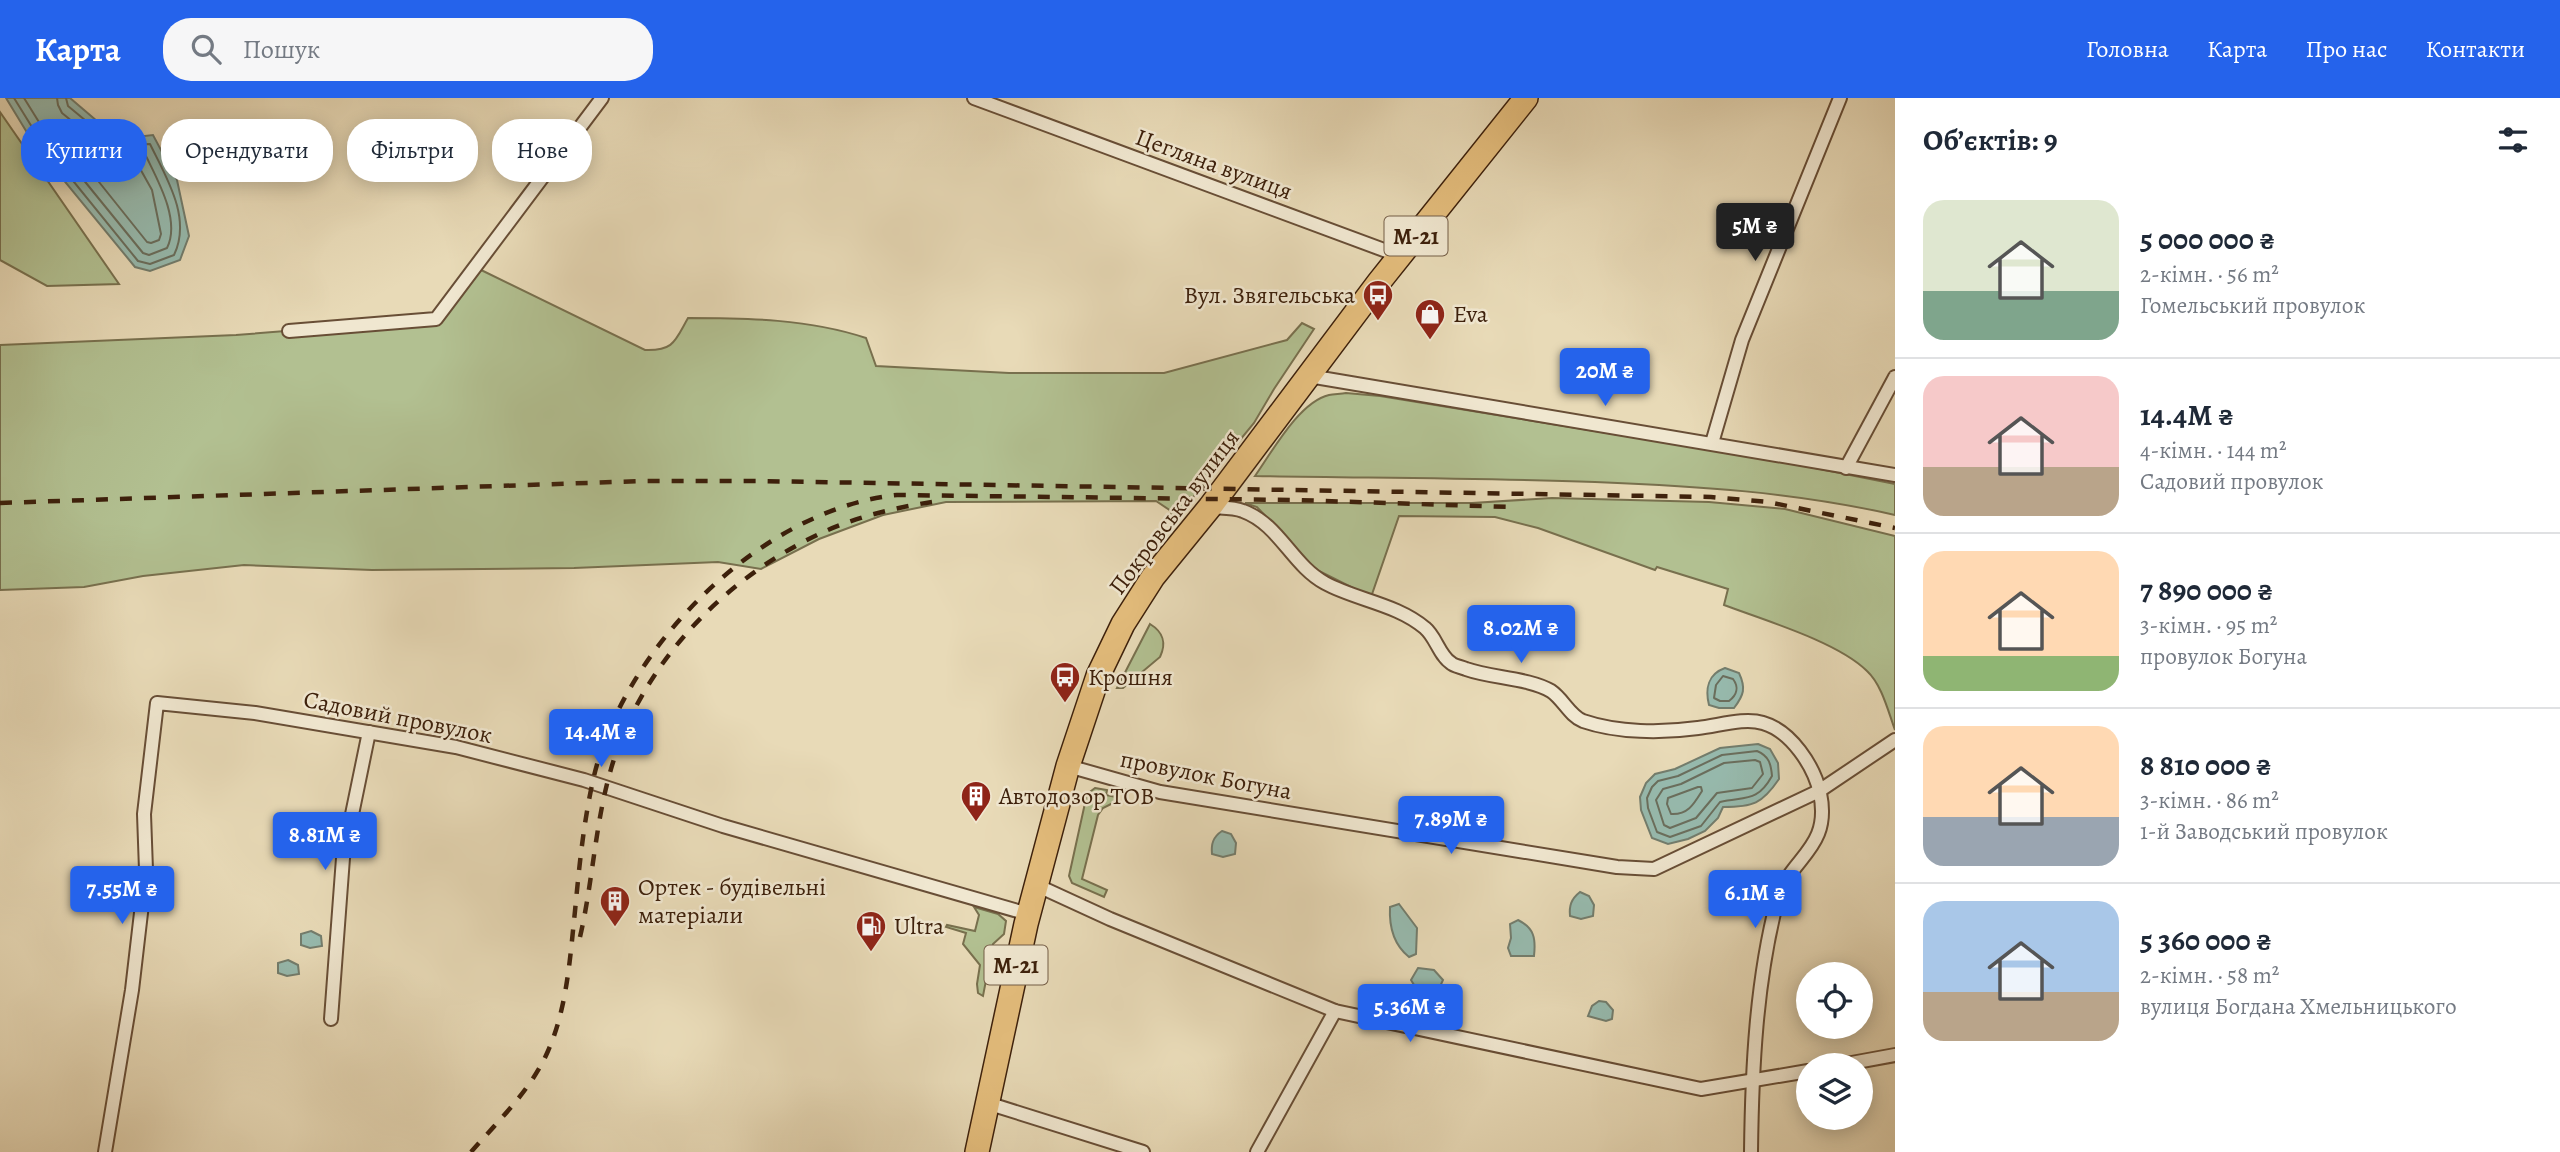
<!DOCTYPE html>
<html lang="uk">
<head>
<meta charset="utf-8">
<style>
	body { margin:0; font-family:Alegreya,serif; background:#f6f6f7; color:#1f2937; height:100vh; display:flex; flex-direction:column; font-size:26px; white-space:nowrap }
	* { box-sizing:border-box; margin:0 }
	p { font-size:23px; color:#747a83 }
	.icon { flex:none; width:38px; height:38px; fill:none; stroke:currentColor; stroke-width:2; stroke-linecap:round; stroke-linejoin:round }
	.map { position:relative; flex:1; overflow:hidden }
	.details { display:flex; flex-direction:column; background:#fff; width:665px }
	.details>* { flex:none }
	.guide { position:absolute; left:21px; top:21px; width:665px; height:63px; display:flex; gap:14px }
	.tools { position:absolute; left:1796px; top:864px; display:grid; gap:14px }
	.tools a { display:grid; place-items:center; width:77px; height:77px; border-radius:50%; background:#fff; box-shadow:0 4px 18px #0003; font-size:35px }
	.price { position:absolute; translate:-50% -60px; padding:0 16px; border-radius:7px; background:#2563eb; color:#fff; font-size:23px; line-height:46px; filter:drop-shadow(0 2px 4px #0008) }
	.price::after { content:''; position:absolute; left:50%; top:42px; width:21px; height:16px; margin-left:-10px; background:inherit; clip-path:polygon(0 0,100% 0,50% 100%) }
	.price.on { background:#222; color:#fff }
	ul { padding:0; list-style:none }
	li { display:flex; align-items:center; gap:21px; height:175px; padding:0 28px }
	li+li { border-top:2px solid #e0e1e3 }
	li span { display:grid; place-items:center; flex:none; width:196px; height:140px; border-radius:21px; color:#555 }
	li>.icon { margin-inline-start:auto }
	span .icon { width:84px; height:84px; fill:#fffc; stroke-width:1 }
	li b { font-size:30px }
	h2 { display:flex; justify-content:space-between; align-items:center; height:84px; padding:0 28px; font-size:30px }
	.tag { padding:0 24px; border-radius:28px; background:#fff; box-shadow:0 4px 18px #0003; font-size:24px; line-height:63px }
	.tag.on { background:#2563eb; color:#fff }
	header { display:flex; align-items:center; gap:42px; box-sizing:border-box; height:98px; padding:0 35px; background:#2563eb; color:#fff }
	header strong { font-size:33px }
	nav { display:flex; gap:38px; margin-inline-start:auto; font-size:24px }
	.search { width:490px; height:63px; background:#f6f6f7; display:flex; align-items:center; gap:18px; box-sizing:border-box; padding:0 24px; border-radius:28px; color:#747a83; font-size:26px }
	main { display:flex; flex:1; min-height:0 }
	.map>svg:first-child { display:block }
</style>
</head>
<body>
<header>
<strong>Карта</strong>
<div class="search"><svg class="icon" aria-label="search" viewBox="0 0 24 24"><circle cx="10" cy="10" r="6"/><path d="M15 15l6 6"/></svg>Пошук</div>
<nav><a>Головна</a><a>Карта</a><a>Про нас</a><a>Контакти</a></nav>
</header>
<main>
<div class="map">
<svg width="1895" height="1054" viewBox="0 0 1895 1054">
	<rect width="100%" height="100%" fill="#e8dab7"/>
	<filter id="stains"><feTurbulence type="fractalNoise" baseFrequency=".00286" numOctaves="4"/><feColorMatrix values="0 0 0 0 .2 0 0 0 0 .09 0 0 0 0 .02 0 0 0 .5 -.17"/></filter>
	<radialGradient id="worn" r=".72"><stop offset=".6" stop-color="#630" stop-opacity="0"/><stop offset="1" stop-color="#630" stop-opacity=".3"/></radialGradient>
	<!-- green -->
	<g fill="#b2c091" stroke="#78704e" stroke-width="2">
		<polygon points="0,14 119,186 47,188 0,162"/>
		<path d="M 477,170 L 645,252 C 674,253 675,243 688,220 C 747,220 809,221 866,240 L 876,268 L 1009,275 L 1164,275 L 1287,242 L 1302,225 L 1314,231 L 1274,291 L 1254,325 L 1172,425 L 1171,413 L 1156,403 L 946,404 L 883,417 L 819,441 L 761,471 L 718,464 L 574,470 L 372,472 L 244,467 L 143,478 L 84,489 L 0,492 L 0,247 L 236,237 L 436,221 Z"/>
		<path d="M 1346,295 L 1380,298 L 1780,363 L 1895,386 L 1895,417 C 1796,394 1695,388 1595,384 C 1481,380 1368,380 1255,378 C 1272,354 1299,304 1329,297 C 1334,296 1341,296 1346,295 Z"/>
		<path d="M 1552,400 L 1709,404 L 1785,411 L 1895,438 L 1895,632 C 1888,613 1882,587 1867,573 C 1838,544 1764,522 1724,507 L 1728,491 L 1657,469 L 1655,472 L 1538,430 L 1495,419 L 1399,418 L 1371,499 L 1315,471 L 1257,409 L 1245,405 L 1472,405 Z"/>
		<path d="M 1150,526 C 1163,534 1167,544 1160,559 L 1123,590 L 1117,590 Z"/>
		<polygon points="1095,690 1107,692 1106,697 1116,699 1115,704 1103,710 1098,717 1082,781 1107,792 1104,799 1072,785 1069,778 1087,696"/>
		<polygon points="974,809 998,816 1006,823 1004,836 993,846 983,898 978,895 977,886 980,867 963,846 966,835 946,829 947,827 975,833 979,817"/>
	</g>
	<!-- water -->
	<g fill="#97bbaf" stroke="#737d6d" stroke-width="2">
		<polygon points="6,0 70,0 118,41 153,37 177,82 189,138 180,162 150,173 135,169 34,46"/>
		<path d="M 1725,570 L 1739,575 C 1746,590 1744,597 1734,610 L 1719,610 L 1709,607 C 1705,591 1708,576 1725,570 Z"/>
		<path d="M 1758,646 L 1770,651 L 1778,665 L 1779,681 C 1762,706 1753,709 1723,709 L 1718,720 L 1705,733 L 1688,741 L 1668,746 L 1652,740 L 1641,712 L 1640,699 L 1646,685 L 1655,676 L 1675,671 L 1720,650 Z"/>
		<path d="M 1222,733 L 1231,736 L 1236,745 L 1235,756 L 1223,759 L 1212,756 C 1211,746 1213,739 1222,733 Z"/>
		<path d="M 1580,794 L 1589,798 L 1594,807 L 1593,818 L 1581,821 L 1570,818 C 1569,808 1571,801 1580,794 Z"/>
		<path d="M 1399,806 L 1417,830 L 1416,856 L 1409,859 C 1394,847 1389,828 1390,809 Z"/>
		<path d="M 1518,822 C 1534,830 1536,840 1534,858 L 1511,858 L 1508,850 L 1511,840 L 1510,826 Z"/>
		<polygon points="311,833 321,838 322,848 310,850 301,847 301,836"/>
		<polygon points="288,862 298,867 299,876 287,878 278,875 278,865"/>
		<polygon points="1418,870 1434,872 1443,882 1438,893 1419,895 1411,882"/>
		<polygon points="1599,903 1606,904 1613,912 1612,921 1606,923 1588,918 1592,908"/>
	</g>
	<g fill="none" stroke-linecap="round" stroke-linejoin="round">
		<!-- shore -->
		<g stroke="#6a6e5d" stroke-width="2">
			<path d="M 14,0 L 40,42 L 138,163 L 150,166 L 174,157 C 192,120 166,79 150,46 L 115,47 L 68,8 L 66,0"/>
			<path d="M 24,0 L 47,37 L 143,155 L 149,157 L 167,150 C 181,122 157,81 145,56 L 118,56 L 110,54 L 62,15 L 58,7 L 57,0"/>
			<polygon points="61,29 107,64 118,67 138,67 152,92 161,136 159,142 151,145 147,144 59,34"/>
			<path d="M 1723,578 L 1733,581 C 1739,589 1737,597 1729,603 L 1720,603 L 1714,600 L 1716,587 Z"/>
			<path d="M 1757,653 C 1769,658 1771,666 1772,678 C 1757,705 1745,698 1720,704 L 1701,728 L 1670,739 L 1657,734 L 1648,710 L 1647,700 L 1652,689 L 1658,683 L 1678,678 L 1722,657 Z"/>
			<polygon points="1755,662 1760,664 1763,676 1752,690 1717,695 1696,720 1670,730 1664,727 1656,702 1663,691 1681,686 1724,665"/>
			<path d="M 1698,689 L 1701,689 L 1702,693 C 1694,706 1688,717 1671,716 L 1667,706 L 1668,700 Z"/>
		</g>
		<!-- street casing -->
		<g stroke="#684e36" stroke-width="16">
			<g id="street">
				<polyline points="974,0 1400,158"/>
				<polyline points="289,233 436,221 602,0"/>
				<polyline points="1309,278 1895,377"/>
				<polyline points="1712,345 1742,242 1840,0"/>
				<polyline points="1846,370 1895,279"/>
				<path d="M 1210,409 C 1221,410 1233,409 1243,413 C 1279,426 1292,467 1325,485 C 1356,502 1397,506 1425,530 C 1436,539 1439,557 1451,565 C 1454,568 1462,569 1466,571 C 1491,580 1529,580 1551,593 C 1563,601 1570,618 1583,623 C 1618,635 1662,635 1698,630 C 1718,628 1744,619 1763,625 C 1791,633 1814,668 1820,695 C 1832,752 1789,759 1777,803 C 1756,884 1752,971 1751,1054"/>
				<polyline points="1068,668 1160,694 1617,769 1654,771 1819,693 1895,642"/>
				<polyline points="1036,787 1110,821 1335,913 1701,991 1808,973"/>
				<polyline points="331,921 343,760 369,634"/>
				<polyline points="1835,968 1895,957"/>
				<polyline points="987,1005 1143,1054"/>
				<polyline points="105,1054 132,892 146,772 144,716 157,605 255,615 456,649 584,682 723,728 1028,816"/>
				<polyline points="1257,1054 1335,913"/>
			</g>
		</g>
		<!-- highway casing -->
		<g stroke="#3d200b" stroke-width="26">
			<polyline id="highway" points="977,1054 1026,826 1068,668 1098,578 1123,526 1153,479 1210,409 1379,184 1526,0"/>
		</g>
		<!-- street -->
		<use href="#street" stroke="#f0e7d0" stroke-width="12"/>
		<!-- highway -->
		<use href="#highway" stroke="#e4bd7c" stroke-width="23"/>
		<!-- rail -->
		<g stroke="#3d200b" stroke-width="4.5" stroke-dasharray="12 12" stroke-linecap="butt">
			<polyline points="0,405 644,383 757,383 1711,399 1768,404 1895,430"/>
			<path d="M 580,839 C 593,783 595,726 611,671 C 640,569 720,484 815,438 C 851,420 893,410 932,404"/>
			<path d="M 471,1054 C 499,1022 531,992 548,953 C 567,910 570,860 575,813 C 579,771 583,729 592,687 C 619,554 759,411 897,397 L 1295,402 L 1510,409"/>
		</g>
	</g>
	<!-- icons -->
	<defs>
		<g id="bus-pin" transform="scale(1.575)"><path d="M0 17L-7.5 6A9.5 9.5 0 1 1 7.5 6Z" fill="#8f2418" stroke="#f0e7d0"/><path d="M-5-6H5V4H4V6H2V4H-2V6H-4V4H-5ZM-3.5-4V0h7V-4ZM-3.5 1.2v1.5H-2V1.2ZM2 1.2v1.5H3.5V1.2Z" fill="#fff"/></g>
		<g id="shop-pin" transform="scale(1.575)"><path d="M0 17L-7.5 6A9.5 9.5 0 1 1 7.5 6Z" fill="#8f2418" stroke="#f0e7d0"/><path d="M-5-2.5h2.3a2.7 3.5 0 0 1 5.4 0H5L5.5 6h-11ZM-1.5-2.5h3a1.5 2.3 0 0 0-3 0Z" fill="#fff"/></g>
		<g id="building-pin" transform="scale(1.575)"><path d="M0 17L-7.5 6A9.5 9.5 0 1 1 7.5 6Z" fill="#8f2418" stroke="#f0e7d0"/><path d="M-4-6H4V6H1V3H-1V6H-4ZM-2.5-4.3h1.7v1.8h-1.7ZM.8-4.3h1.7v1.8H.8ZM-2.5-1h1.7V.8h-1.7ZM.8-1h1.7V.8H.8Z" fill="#fff"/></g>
		<g id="fuel-pin" transform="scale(1.575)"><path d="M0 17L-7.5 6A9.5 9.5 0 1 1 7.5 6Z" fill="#8f2418" stroke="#f0e7d0"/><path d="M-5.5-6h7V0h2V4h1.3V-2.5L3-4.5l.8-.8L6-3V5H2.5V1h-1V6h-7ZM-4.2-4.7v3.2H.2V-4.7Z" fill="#fff"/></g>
	</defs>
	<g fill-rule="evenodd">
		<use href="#bus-pin" x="1378" y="197"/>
		<use href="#shop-pin" x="1430" y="216"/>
		<use href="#bus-pin" x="1065" y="579"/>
		<use href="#building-pin" x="976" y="698"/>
		<use href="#building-pin" x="615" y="803"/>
		<use href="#fuel-pin" x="871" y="828"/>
	</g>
	<g text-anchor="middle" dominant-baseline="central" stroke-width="5" stroke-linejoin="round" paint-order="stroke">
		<!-- shield labels -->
		<g fill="#f0e7d0" stroke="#735c46" stroke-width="2">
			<rect x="1384.5" y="118.5" width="63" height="39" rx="5"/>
			<rect x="984.5" y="847.5" width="63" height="39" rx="5"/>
		</g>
		<g font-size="23" font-weight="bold" fill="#3d200b">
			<text x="1416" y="138">М-21</text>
			<text x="1016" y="867">М-21</text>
		</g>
		<!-- street labels -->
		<g font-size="24" fill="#3d200b" stroke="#f0e7d0">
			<text transform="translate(1214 66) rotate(20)">Цегляна вулиця</text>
			<text transform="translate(1174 414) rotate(-53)">Покровська вулиця</text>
			<text transform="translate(398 619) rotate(11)">Садовий провулок</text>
			<text transform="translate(1206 677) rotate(11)">провулок Богуна</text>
		</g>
		<!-- poi labels -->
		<g font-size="24" fill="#3d200b" stroke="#f0e7d0" text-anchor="start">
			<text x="1355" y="197" text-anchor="end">Вул. Звягельська</text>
			<text x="1453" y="216">Eva</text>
			<text x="1088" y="579">Крошня</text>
			<text x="999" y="698">Автодозор ТОВ</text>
			<text x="638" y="789">Ортек - будівельні<tspan x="638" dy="28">матеріали</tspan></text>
			<text x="894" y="828">Ultra</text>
		</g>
	</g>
	<rect width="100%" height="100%" filter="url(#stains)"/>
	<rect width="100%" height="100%" fill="url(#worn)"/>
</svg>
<div class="tools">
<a><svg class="icon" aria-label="locate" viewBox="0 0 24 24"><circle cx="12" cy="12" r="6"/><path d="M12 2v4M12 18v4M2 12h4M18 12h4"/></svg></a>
<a><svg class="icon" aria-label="layers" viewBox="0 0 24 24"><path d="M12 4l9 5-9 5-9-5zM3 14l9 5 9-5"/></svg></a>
</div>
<b class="price on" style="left:1755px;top:165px">5M ₴</b>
<b class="price" style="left:1605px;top:310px">20M ₴</b>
<b class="price" style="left:1521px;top:567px">8.02M ₴</b>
<b class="price" style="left:601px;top:671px">14.4M ₴</b>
<b class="price" style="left:1451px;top:758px">7.89M ₴</b>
<b class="price" style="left:325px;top:774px">8.81M ₴</b>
<b class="price" style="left:122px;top:828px">7.55M ₴</b>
<b class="price" style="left:1755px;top:832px">6.1M ₴</b>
<b class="price" style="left:1410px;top:946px">5.36M ₴</b>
<div class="guide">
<a class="tag on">Купити</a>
<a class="tag">Орендувати</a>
<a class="tag">Фільтри</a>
<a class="tag">Нове</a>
</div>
</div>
<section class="details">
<h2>Об’єктів: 9<svg class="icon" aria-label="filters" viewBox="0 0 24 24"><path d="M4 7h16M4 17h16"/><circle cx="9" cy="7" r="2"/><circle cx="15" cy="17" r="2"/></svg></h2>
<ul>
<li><span style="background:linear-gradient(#dfe7d0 65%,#7fa58c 0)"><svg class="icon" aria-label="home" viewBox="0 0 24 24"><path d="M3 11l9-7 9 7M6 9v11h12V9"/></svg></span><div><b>5 000 000 ₴</b><p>2-кімн. · 56 m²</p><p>Гомельський провулок</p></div></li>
<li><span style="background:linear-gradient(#f6c9c9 65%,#b9a48a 0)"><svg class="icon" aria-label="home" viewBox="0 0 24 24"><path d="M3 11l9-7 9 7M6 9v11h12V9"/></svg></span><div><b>14.4M ₴</b><p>4-кімн. · 144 m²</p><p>Садовий провулок</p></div></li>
<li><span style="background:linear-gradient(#ffd9b3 75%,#8fb573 0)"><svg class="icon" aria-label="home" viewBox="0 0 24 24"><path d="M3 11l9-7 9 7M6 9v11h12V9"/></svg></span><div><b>7 890 000 ₴</b><p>3-кімн. · 95 m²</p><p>провулок Богуна</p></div></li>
<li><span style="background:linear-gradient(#ffd9b3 65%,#9aa5b1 0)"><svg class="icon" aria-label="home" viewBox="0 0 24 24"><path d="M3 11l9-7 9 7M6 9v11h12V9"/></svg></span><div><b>8 810 000 ₴</b><p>3-кімн. · 86 m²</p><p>1-й Заводський провулок</p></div></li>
<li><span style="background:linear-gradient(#a9c7e8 65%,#b9a48a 0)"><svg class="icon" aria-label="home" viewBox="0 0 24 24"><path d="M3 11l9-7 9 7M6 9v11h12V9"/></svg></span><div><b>5 360 000 ₴</b><p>2-кімн. · 58 m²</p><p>вулиця Богдана Хмельницького</p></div></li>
</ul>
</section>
</main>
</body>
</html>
